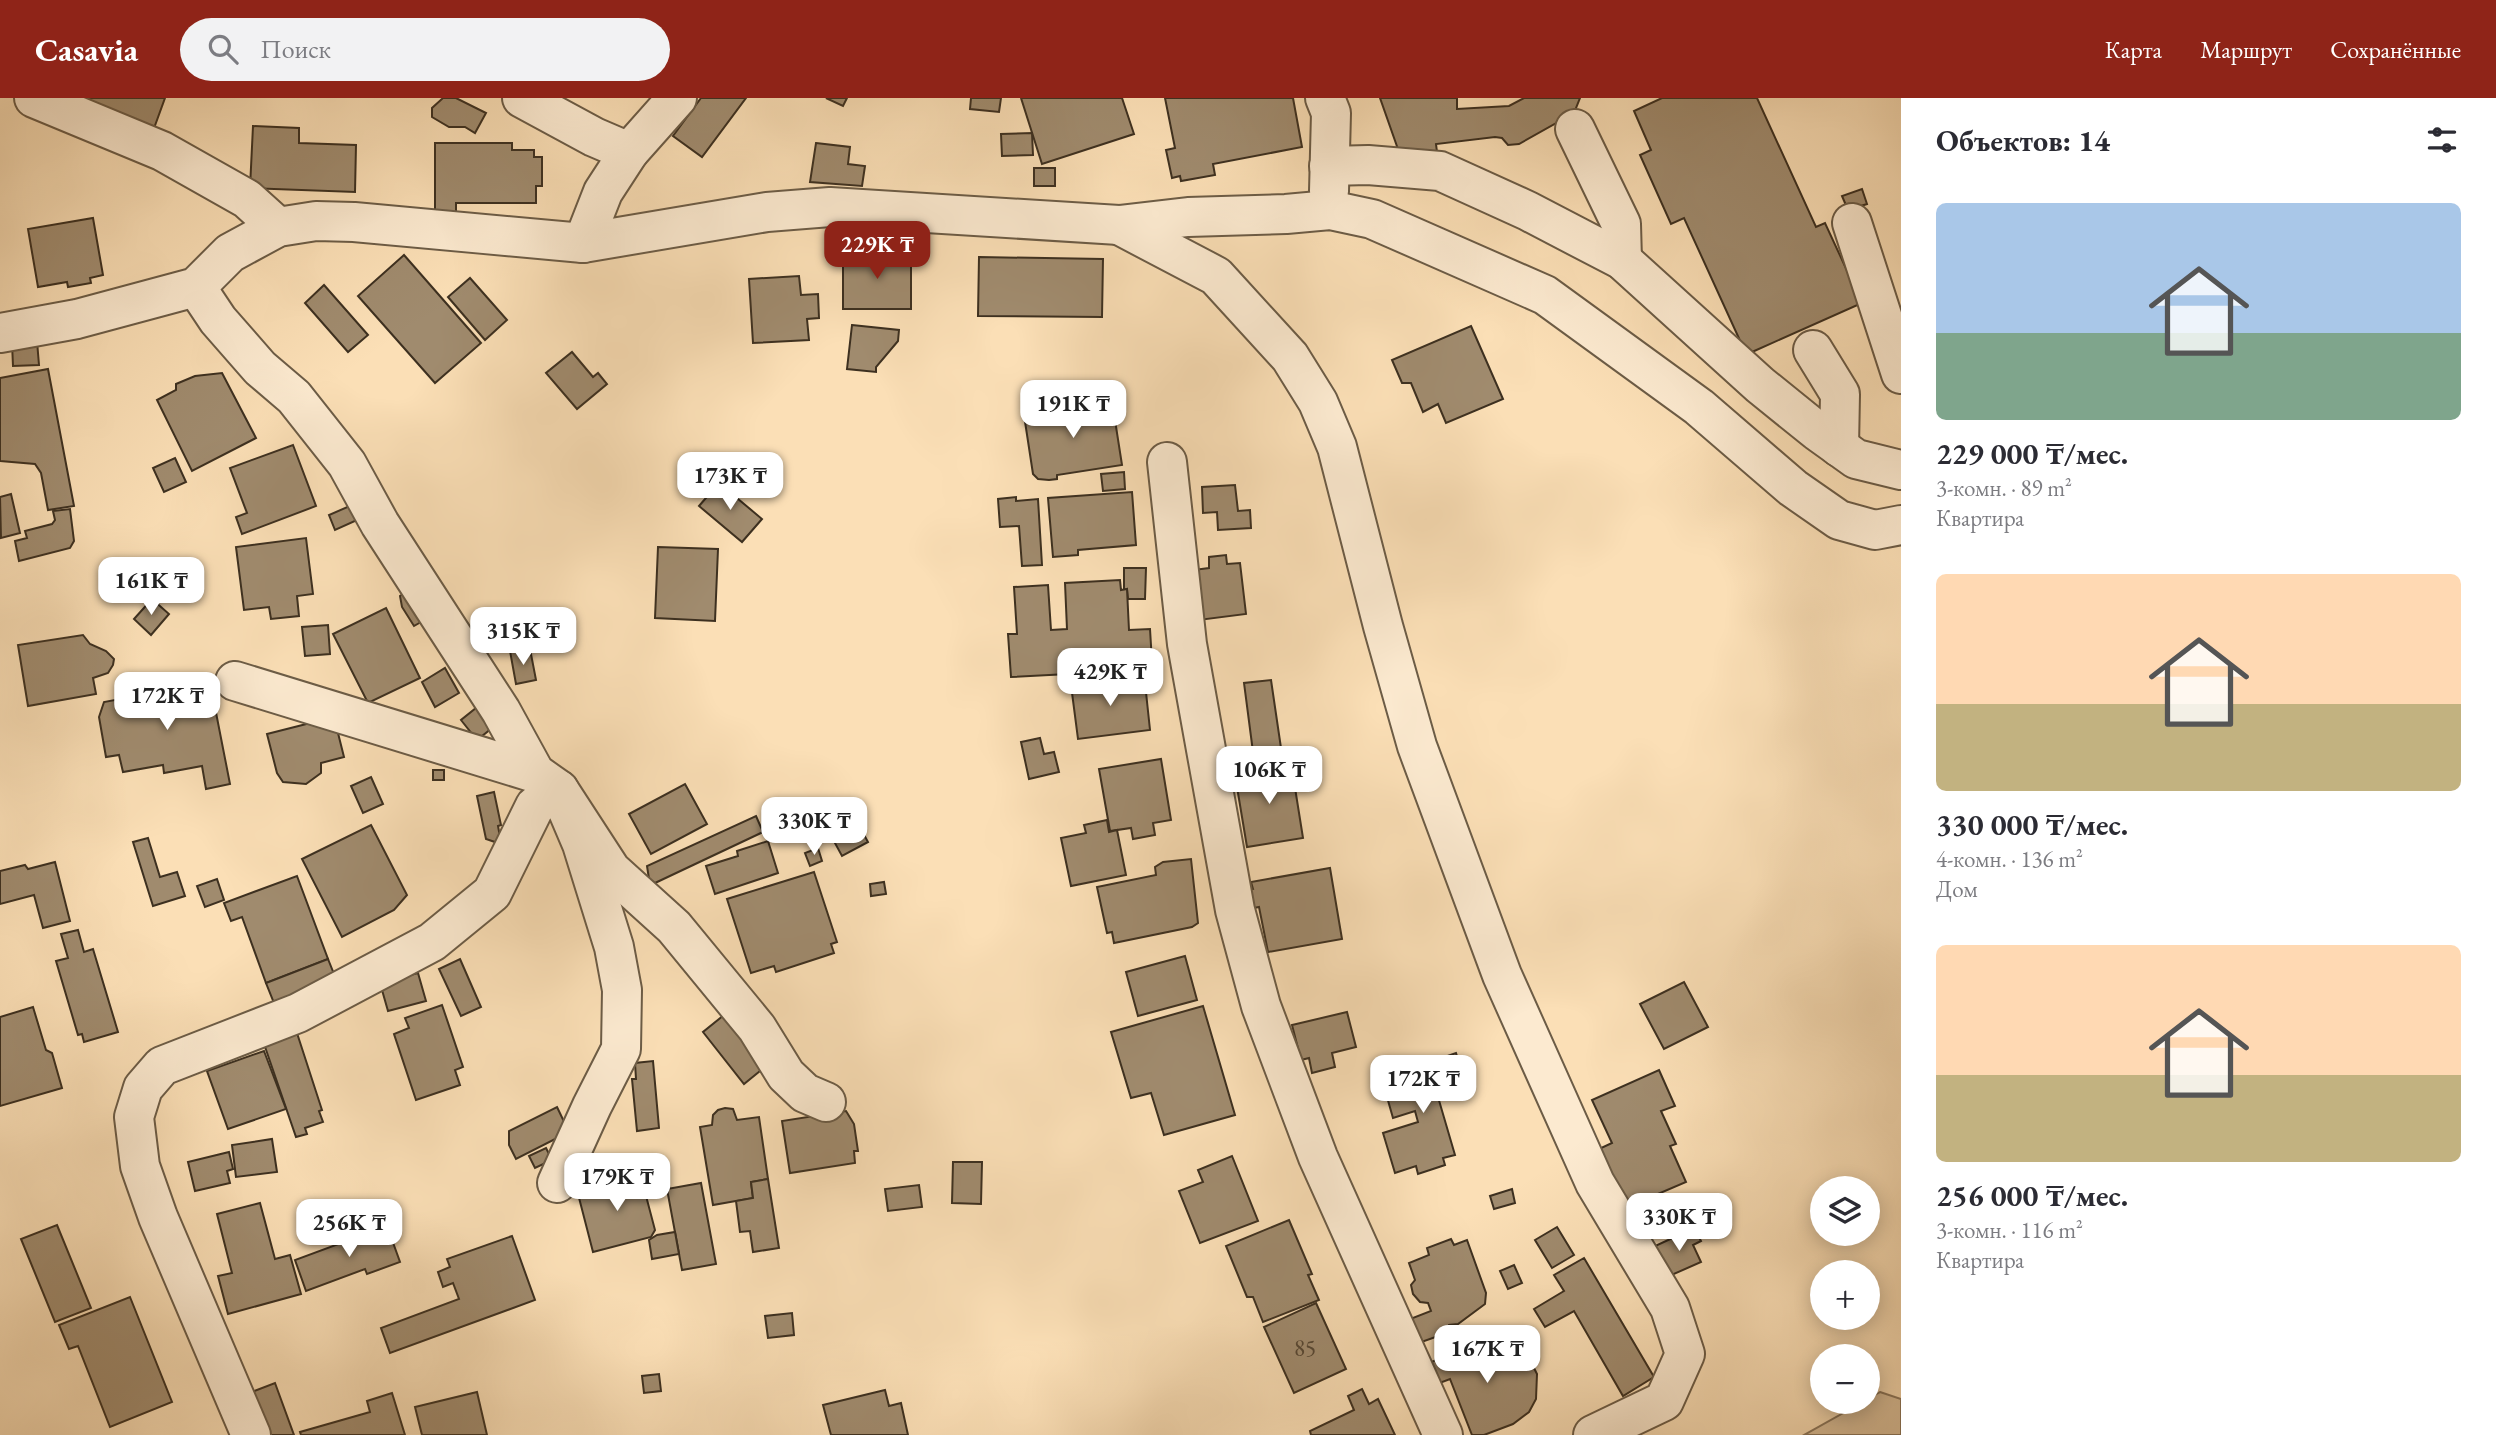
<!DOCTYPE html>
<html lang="ru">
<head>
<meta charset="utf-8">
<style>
	body { margin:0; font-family:"EB Garamond",serif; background:#f2f2f3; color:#2b2b33; height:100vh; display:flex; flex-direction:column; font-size:26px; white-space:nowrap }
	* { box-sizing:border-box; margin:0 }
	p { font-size:23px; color:#7c7c81 }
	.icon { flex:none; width:38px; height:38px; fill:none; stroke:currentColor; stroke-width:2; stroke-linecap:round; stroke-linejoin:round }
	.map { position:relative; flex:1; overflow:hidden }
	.sheet { display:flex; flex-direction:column; background:#fff; width:595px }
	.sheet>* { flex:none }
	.buttons { position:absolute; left:1810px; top:1078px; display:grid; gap:14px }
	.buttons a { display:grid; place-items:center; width:70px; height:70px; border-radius:50%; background:#fff; box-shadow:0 4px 18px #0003; font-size:35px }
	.price { position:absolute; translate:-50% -60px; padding:0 16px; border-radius:14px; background:#fff; color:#222; font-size:23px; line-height:46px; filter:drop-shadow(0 2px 4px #0008) }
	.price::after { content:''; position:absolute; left:50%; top:42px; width:21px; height:16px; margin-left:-10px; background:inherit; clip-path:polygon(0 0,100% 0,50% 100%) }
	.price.on { background:#8f2418; color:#fff }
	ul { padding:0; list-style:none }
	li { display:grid; align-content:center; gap:14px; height:371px; padding:0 35px }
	li span { display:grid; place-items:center; height:217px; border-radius:10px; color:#555 }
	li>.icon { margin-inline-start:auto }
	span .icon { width:126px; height:126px; fill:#fffc; stroke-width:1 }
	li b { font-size:30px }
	h2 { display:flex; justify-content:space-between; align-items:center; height:84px; padding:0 35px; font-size:30px }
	header { display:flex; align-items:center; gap:42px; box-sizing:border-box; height:98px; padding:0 35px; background:#8f2418; color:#fff }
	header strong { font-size:33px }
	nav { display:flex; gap:38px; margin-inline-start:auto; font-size:24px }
	.search { width:490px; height:63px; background:#f2f2f3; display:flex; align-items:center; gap:18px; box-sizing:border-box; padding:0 24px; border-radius:38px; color:#7c7c81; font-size:26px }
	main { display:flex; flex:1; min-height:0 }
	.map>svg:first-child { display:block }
</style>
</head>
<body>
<header>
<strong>Casavia</strong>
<div class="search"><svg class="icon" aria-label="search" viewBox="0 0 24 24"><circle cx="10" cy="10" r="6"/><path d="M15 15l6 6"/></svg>Поиск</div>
<nav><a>Карта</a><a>Маршрут</a><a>Сохранённые</a></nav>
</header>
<main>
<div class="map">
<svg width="1901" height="1337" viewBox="0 0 1901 1337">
	<rect width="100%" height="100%" fill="#fbdfb6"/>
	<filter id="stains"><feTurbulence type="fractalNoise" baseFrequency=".00286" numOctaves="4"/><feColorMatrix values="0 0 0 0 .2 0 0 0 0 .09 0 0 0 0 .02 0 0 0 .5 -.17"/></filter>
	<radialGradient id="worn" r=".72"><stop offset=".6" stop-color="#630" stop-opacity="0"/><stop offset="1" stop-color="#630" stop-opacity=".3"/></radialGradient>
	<!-- green -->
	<polygon fill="#dbc19c" stroke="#8c785e" stroke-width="2" points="1880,1294 1901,1301 1901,1337 1804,1337 1863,1304 1867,1304 1867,1301"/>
	<!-- building -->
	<g fill="#a08b6e" stroke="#3d3020" stroke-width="2">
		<polygon points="90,0 165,0 153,33 87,9"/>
		<polygon points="443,0 456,0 486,15 475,35 465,29 449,29 432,19 432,10"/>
		<polygon points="701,0 746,0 702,59 673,38"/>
		<polygon points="826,0 847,0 843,8"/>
		<polygon points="971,0 1001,0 999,14 970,11"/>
		<polygon points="1021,0 1122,0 1134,36 1042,66"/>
		<polygon points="1165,0 1293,0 1302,49 1213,66 1215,77 1181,83 1180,78 1172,80 1166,52 1175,50"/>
		<polygon points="1380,0 1457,0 1457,11 1509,8 1524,0 1580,0 1574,15 1519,46 1508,47 1502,40 1495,39 1436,46 1437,54 1399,54"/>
		<polygon points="1662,0 1757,0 1816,129 1825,125 1862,205 1752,254 1742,247 1684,120 1671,126 1640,57 1651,52 1634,13"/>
		<polygon points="253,28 299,30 299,45 356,47 355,94 250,90"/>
		<polygon points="1032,35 1033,57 1002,58 1001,36"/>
		<polygon points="435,45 512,45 512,52 534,52 534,59 542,59 542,88 536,88 536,105 456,105 456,116 435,116"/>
		<polygon points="816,45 850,49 848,66 865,68 862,88 810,84"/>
		<rect x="1034" y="70" width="21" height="18"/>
		<polygon points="1862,91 1867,106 1848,112 1842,98"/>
		<polygon points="93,120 103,177 90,180 91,185 68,189 67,184 38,189 28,131"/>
		<polygon points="911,154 911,211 843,211 843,155"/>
		<polygon points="404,157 481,245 435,285 358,198"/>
		<polygon points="979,159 1103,161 1102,219 978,218"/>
		<polygon points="799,178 801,197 818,196 819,220 807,221 809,242 753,245 749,181"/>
		<polygon points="470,180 507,222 485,242 448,199"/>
		<polygon points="324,187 368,237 348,254 305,205"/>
		<polygon points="852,227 899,232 898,243 876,269 876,274 847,271"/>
		<polygon points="1471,228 1503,301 1446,325 1438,306 1423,314 1411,285 1402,285 1392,262"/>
		<polygon points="37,243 39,267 13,268 12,245"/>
		<polygon points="572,254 593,279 598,275 607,286 577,311 546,275"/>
		<polygon points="48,271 74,408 48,412 41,375 35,366 0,363 0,280"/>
		<polygon points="222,275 256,340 192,373 157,302 176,292 176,286 195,278"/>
		<polygon points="1112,303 1122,367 1057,377 1057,381 1049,382 1038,381 1033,376 1024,317"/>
		<polygon points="293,347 316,408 242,436 236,419 247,415 230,370"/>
		<polygon points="175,360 186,384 164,394 153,370"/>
		<polygon points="1124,374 1125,391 1103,393 1101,376"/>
		<polygon points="719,385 762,421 742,444 699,408"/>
		<polygon points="1235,387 1238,413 1250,412 1251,430 1218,432 1217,414 1203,415 1202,389"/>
		<polygon points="1132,394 1136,447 1078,452 1078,457 1053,459 1048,400"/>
		<polygon points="11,396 20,435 1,440 0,399"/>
		<polygon points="1016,399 1016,403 1038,401 1042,467 1022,468 1019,428 1000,429 998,401"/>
		<polygon points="359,404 366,418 335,432 329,417"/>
		<polygon points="70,411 74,443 70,450 19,463 15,443 27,440 25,433 52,426 55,422 53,413"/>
		<polygon points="306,440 313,496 297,498 299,518 271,521 269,509 244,512 236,449"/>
		<polygon points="658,449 718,451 715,523 655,520"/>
		<polygon points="1226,457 1227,466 1240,465 1246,516 1199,522 1193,472 1209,470 1209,459"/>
		<polygon points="1124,470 1146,470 1145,501 1128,501 1127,491 1124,492"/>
		<polygon points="1120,482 1121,492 1127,491 1129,532 1150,531 1152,564 1124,566 1125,573 1011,579 1008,536 1017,536 1014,489 1048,487 1051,532 1067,531 1065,485"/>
		<polygon points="410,492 428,520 414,528 402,509 400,498"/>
		<polygon points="152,501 169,516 151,537 134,521"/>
		<polygon points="386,510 420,580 368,605 333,536"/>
		<polygon points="328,527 330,556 305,558 302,529"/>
		<polygon points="83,537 90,546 106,553 114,561 113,567 108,575 93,580 96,596 28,608 18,547"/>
		<polygon points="521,550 522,557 531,556 536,582 516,586 510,553"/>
		<polygon points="445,570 459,595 435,609 422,584"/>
		<polygon points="1122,580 1123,588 1145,585 1150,632 1078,641 1071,587"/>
		<polygon points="1271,582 1281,650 1253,654 1244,585"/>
		<polygon points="210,584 230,686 206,691 202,668 164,675 163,667 123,674 119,657 106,659 99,619 104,604"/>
		<polygon points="476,610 492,630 477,642 461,622"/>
		<polygon points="334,619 344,659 321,665 321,675 306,686 283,684 277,675 267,636"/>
		<polygon points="1040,640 1044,656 1054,654 1059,674 1029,681 1021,644"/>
		<polygon points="1161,661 1171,722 1153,725 1155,737 1133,741 1131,730 1110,733 1099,671"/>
		<polygon points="1277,664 1278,673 1292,671 1303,740 1247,749 1236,683 1250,681 1247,668"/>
		<rect x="433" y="672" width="11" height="10"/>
		<polygon points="371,679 383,706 363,715 351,688"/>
		<polygon points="685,686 707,726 651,756 629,716"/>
		<polygon points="494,694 501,727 498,728 500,739 495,744 486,741 477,698"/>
		<polygon points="793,706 800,728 771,737 764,715"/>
		<polygon points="849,709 868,744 842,758 823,723"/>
		<polygon points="756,718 763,734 655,785 649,781 647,768"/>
		<polygon points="1107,722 1109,734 1117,732 1126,777 1071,788 1061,740 1086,735 1084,727"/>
		<polygon points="371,727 407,797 394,812 342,839 302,761"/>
		<polygon points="148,740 160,779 177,774 185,798 153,808 133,744"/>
		<polygon points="768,743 778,775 715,796 706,768 738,758 737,753"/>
		<polygon points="818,750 822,763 810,768 805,755"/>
		<polygon points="1191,761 1198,825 1192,829 1114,845 1112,834 1107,835 1097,789 1156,777 1155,769 1163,764"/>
		<polygon points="55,764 70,823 43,830 34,797 0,806 0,773 25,767 28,771"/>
		<polygon points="1330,770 1342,841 1268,854 1259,809 1244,812 1240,793 1253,791 1251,784"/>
		<polygon points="814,774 837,844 831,846 834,855 776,874 774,868 751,875 727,801"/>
		<polygon points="297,778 328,861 266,885 242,819 231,823 224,805"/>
		<polygon points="217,781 224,802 205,809 197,788"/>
		<polygon points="884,784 886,796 871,798 870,786"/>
		<polygon points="78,832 84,854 93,851 118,934 84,944 82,936 78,937 56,863 68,860 61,836"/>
		<polygon points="1185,858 1197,902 1138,918 1126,874"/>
		<polygon points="328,861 338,886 276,910 266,885"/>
		<polygon points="460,861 481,909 461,918 439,871"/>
		<polygon points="418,875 426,903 388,913 380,885"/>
		<polygon points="1684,884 1708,929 1664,951 1640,906"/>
		<polygon points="442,907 463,969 455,972 460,987 416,1002 394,936 409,930 405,920"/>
		<polygon points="1203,908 1235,1017 1164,1037 1151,995 1131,1000 1111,934"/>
		<polygon points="33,909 46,952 52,955 62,990 0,1008 0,919"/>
		<polygon points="1347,914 1356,949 1332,955 1335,969 1312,975 1309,960 1301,962 1292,927"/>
		<polygon points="724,917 765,969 744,986 703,934"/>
		<polygon points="296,932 322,1012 319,1013 323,1024 305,1030 307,1036 296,1039 263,943"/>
		<polygon points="264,953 286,1011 228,1031 207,973"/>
		<polygon points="1456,955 1467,990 1438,999 1455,1057 1443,1060 1445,1067 1418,1076 1416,1068 1395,1075 1383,1035 1418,1024 1415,1013 1393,1020 1383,985 1423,973 1421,967"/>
		<polygon points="653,963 659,1030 637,1033 632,981 636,981 635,965"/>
		<polygon points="1659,972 1675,1008 1661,1013 1676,1046 1670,1048 1686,1084 1644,1102 1642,1098 1624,1106 1599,1051 1612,1045 1592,1002"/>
		<polygon points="557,1009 569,1034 516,1061 509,1047 509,1033"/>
		<polygon points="725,1010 733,1011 737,1022 759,1019 768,1081 751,1084 753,1100 713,1107 700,1029 712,1027 713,1017 718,1012"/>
		<polygon points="846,1013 854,1026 858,1053 854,1053 855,1065 790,1075 782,1023"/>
		<polygon points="272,1041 277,1074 236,1079 232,1047"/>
		<polygon points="546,1050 552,1062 535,1070 529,1058"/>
		<polygon points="229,1054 233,1071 227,1073 230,1085 195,1093 188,1064"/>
		<polygon points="1232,1058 1258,1123 1200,1145 1179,1093 1203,1084 1198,1072"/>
		<polygon points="953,1064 982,1064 981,1106 952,1105"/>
		<polygon points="640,1075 655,1132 651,1139 593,1154 577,1092"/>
		<polygon points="768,1081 779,1150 753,1154 750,1133 740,1134 736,1103 753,1100 751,1084"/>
		<polygon points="701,1085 716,1166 682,1172 667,1091"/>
		<polygon points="919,1087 922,1109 888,1113 885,1091"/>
		<polygon points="1512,1091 1515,1105 1494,1111 1490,1098"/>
		<polygon points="260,1105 275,1161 290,1157 301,1196 228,1216 218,1178 232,1175 217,1116"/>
		<polygon points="1289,1122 1312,1176 1308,1177 1319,1202 1263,1224 1253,1199 1247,1199 1226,1148"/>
		<polygon points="57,1127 91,1210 55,1224 21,1141"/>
		<polygon points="387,1128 400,1164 367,1176 365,1171 306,1193 295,1162"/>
		<polygon points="1557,1129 1574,1157 1552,1170 1535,1142"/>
		<polygon points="1694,1130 1701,1143 1693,1147 1701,1164 1667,1179 1653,1149"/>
		<polygon points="675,1134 679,1156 652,1161 649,1142 657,1137"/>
		<polygon points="512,1138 535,1202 390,1255 381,1230 459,1201 453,1185 443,1189 438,1174 450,1169 447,1161"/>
		<polygon points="1451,1141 1454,1147 1467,1142 1486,1195 1485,1206 1458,1226 1449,1227 1447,1235 1413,1247 1405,1223 1431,1213 1428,1205 1420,1204 1413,1196 1411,1187 1415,1182 1409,1165 1429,1157 1427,1150"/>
		<polygon points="1584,1160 1654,1279 1623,1298 1574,1213 1545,1229 1534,1211 1564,1193 1554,1177"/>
		<polygon points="1514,1167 1522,1185 1508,1191 1500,1173"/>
		<polygon points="130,1199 172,1304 110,1329 78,1248 69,1251 59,1227"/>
		<polygon points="1316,1205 1346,1271 1294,1295 1264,1229"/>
		<polygon points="792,1215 794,1237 768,1240 765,1218"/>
		<polygon points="1500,1237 1511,1266 1518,1263 1533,1268 1537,1276 1536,1301 1529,1314 1513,1326 1484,1337 1472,1337 1450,1281 1429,1289 1421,1268"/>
		<polygon points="659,1276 661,1293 644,1295 642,1278"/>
		<polygon points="275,1285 294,1337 264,1337 249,1295"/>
		<polygon points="1362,1291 1369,1306 1378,1301 1395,1337 1311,1337 1310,1333 1354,1312 1348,1298"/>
		<polygon points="885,1292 889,1308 901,1305 908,1337 831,1337 823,1307"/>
		<polygon points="477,1294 487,1337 422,1337 415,1309"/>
		<polygon points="392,1295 405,1337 301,1337 300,1334 370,1314 367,1303"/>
	</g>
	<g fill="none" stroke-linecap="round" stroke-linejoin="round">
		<!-- minor casing -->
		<g stroke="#6c5c46" stroke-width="42">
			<g id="minor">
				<polyline points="34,0 162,53 247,101 278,129"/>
				<polyline points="522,0 594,39 629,54"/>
				<polyline points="1325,0 1331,15 1329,93"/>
				<polyline points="1575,31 1621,126 1622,162"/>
				<polyline points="1329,68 1368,67 1440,73 1528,113 1622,162 1760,287 1817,333 1856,361 1901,372"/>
				<polyline points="1852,125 1901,276"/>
				<polyline points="1119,127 1216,178 1290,259 1318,304 1337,349 1383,528 1417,648 1502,877 1595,1085 1670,1210 1685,1256 1664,1303 1593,1337"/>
				<polyline points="583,145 603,94 629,54 677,0"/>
				<polyline points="196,189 218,222 260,270 294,299 347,366 380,426 501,613 535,675 559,692 582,746 614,849 622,892 621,951 592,1008 557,1085"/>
				<polyline points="0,235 77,221 196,189 230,155 278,129 316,123 354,124 583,145 767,114 830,109 1119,127 1188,119 1286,116 1330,112 1372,121 1545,197 1699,309 1793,390 1839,422 1875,432 1901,427"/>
				<polyline points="1813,252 1840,296 1839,349"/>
				<polyline points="1167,364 1187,546 1235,812 1261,908 1318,1059 1443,1337"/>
				<polyline points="235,583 535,675"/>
				<polyline points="251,1337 158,1119 140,1068 134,1019 143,990 162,968 298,915 432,844 492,795 535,708 559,692 611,772 674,829 757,930 786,977 805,995 826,1004"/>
			</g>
		</g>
		<!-- minor -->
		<use href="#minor" stroke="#fcead0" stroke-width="38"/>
	</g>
	<g text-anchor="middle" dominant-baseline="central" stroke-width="6" stroke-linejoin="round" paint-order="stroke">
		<!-- number labels -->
		<g font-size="23" fill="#564734">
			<text x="1305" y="1250">85</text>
		</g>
	</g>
	<rect width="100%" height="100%" filter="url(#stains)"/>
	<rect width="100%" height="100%" fill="url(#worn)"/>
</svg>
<div class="buttons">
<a><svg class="icon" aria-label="layers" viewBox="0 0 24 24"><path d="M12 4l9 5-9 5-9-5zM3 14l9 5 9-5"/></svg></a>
<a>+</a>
<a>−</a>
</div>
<b class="price on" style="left:877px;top:183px">229K ₸</b>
<b class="price" style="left:1073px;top:342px">191K ₸</b>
<b class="price" style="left:730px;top:414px">173K ₸</b>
<b class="price" style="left:151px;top:519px">161K ₸</b>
<b class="price" style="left:523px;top:569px">315K ₸</b>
<b class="price" style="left:1110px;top:610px">429K ₸</b>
<b class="price" style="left:167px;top:634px">172K ₸</b>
<b class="price" style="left:1269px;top:708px">106K ₸</b>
<b class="price" style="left:814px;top:759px">330K ₸</b>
<b class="price" style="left:1423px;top:1017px">172K ₸</b>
<b class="price" style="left:617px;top:1115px">179K ₸</b>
<b class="price" style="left:1679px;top:1155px">330K ₸</b>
<b class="price" style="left:349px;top:1161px">256K ₸</b>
<b class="price" style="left:1487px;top:1287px">167K ₸</b>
</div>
<section class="sheet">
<h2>Объектов: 14<svg class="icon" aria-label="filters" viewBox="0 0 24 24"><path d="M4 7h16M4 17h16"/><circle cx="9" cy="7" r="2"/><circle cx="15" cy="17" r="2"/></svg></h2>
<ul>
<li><span style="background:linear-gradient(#a9c7e8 60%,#7fa58c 0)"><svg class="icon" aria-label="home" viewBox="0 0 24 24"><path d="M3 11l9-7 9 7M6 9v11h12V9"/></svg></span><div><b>229 000 ₸/мес.</b><p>3-комн. · 89 m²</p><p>Квартира</p></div></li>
<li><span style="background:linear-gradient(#ffd9b3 60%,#c2b280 0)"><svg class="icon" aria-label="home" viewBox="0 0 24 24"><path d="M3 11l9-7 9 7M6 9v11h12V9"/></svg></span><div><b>330 000 ₸/мес.</b><p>4-комн. · 136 m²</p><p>Дом</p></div></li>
<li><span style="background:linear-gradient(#ffd9b3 60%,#c2b280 0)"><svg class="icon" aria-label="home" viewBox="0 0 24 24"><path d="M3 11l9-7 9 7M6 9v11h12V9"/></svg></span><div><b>256 000 ₸/мес.</b><p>3-комн. · 116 m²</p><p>Квартира</p></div></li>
</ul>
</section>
</main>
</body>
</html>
